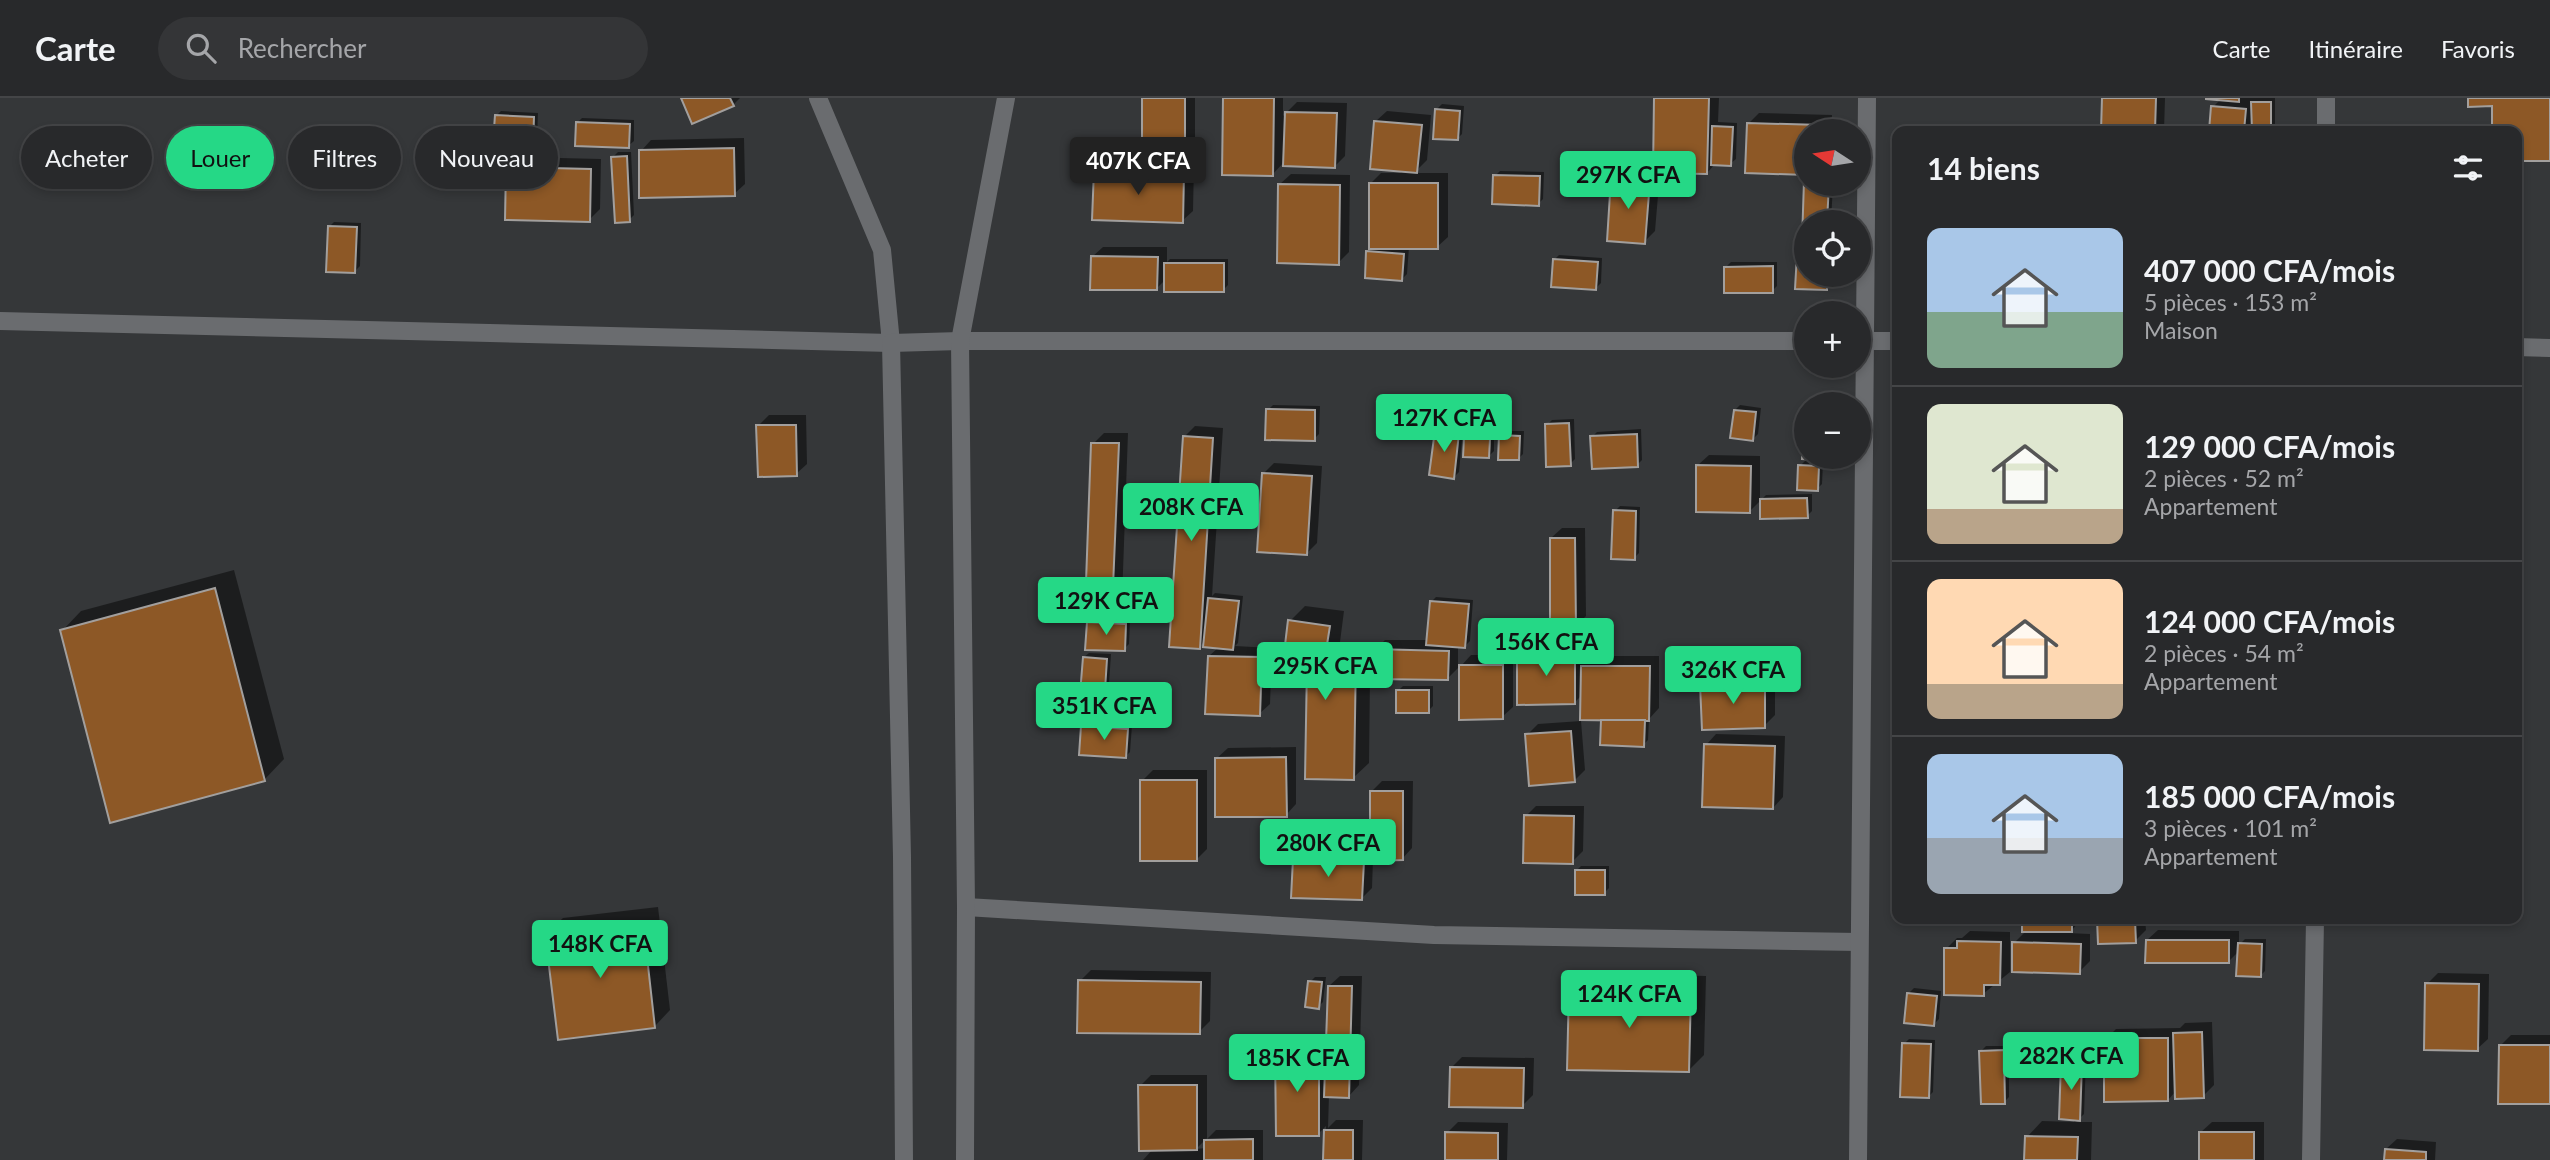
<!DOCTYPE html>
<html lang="fr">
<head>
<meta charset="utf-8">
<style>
	body { margin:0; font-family:Lato,sans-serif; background:#343537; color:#f1f3f6; height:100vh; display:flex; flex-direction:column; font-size:26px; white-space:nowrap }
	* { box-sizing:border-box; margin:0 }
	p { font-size:23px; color:#a5a6a9 }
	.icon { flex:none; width:38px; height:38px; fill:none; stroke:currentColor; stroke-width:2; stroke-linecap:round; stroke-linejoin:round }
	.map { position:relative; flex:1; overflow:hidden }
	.details { position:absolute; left:1892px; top:28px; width:630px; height:798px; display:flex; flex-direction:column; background:#28292b; border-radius:14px; box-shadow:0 4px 10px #0003,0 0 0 2px #444547 }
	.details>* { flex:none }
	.top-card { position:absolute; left:21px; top:28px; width:665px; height:63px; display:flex; gap:14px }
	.needle { width:46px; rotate:282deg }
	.fabs { position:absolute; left:1794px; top:21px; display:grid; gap:14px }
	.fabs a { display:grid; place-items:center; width:77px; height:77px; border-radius:50%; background:#28292b; box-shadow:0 4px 10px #0003,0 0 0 2px #444547; font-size:35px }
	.price { position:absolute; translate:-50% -60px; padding:0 16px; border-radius:7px; background:#25d886; color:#111; font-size:23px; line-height:46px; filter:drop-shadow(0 2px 4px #0008) }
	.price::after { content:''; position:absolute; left:50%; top:42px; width:21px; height:16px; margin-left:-10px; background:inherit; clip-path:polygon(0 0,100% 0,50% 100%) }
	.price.on { background:#222; color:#fff }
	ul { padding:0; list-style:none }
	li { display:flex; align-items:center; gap:21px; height:175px; padding:0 35px }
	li+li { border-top:2px solid #444547 }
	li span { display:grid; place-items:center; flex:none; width:196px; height:140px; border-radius:14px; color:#555 }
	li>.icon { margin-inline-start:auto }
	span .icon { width:84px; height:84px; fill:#fffc; stroke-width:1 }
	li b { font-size:30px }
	h2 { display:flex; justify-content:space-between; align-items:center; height:84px; padding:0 35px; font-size:30px }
	.pill { padding:0 24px; border-radius:32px; background:#28292b; box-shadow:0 4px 10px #0003,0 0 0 2px #444547; font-size:24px; line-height:63px }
	.pill.on { background:#25d886; color:#111 }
	header { display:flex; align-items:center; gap:42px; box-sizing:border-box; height:98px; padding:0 35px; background:#28292b; border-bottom:2px solid #444547 }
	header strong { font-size:33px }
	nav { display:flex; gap:38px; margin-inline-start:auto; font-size:24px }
	.search { width:490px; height:63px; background:#343537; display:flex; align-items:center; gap:18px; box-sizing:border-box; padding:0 24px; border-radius:38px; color:#a5a6a9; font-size:26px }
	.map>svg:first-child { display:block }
</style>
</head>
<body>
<header>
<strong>Carte</strong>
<div class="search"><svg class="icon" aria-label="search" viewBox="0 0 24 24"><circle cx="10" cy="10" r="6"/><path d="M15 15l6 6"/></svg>Rechercher</div>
<nav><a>Carte</a><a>Itinéraire</a><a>Favoris</a></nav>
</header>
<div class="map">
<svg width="2550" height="1062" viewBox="0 0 2550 1062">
	<rect width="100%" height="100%" fill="#353739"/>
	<!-- shadow -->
	<g fill="#0007" fill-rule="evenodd">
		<polygon points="683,0 740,0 733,7"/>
		<polygon points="1144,0 1195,0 1195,53 1184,64 1194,65 1193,113 1182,123 1095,73 1106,62 1144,63"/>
		<polygon points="1225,0 1283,0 1283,18 1297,4 1347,5 1345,58 1335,68 1285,63 1272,77"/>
		<polygon points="1656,0 1719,0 1718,24 1737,25 1736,61 1730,66 1715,66 1707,75 1660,74 1655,133 1644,144 1613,81 1624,70 1655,73"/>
		<polygon points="2103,0 2165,0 2164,33 2102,33"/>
		<polygon points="2212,0 2275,0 2275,33 2211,33 2213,9 2221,1"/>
		<polygon points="1442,6 1464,8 1462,36 1457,41 1437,11"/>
		<polygon points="501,13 538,15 537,40 532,45 496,18"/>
		<polygon points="1387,13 1431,17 1427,62 1414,75 1448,75 1448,139 1437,149 1409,149 1407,176 1402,181 1368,154 1373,149 1371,85 1381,75 1401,75 1376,23"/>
		<polygon points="1759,15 1832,17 1831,33 1806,33 1806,75 1749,25"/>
		<polygon points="582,20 634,22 634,43 628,48 577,25"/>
		<polygon points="744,40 745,86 734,96 641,53 651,42"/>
		<polygon points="618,54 631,54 634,117 629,122 613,59"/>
		<polygon points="519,59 601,61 600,111 589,122 508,70"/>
		<polygon points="1500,73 1544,74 1543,101 1538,106 1495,78"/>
		<polygon points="1291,76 1350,77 1349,154 1338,165 1280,86"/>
		<polygon points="1806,86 1833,86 1831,124 1806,124 1806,141 1803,141"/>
		<polygon points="334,124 361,125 360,168 355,173 329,129"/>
		<polygon points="1103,149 1167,149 1167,164 1170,161 1228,161 1228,187 1223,192 1166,181 1156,191 1092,159"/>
		<polygon points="1803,152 1806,152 1806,177 1831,177 1831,185 1826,190 1797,189 1798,157"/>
		<polygon points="1559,157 1602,160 1601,185 1596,190 1554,162"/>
		<polygon points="1731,164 1777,164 1777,188 1772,193 1726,169"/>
		<polygon points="1440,304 1462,305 1461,321 1453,329 1463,331 1459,374 1454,379 1437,333 1444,326 1435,309"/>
		<polygon points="1273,307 1320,308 1319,336 1314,341 1268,312"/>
		<polygon points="1740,307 1761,310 1758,336 1753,341 1735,312"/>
		<polygon points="769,317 806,317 807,366 796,376 758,328"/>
		<polygon points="1574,321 1575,361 1570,366 1547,327 1552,322"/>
		<polygon points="1195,328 1223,330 1212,498 1215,495 1243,498 1238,545 1235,548 1272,550 1270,606 1259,616 1209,558 1219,549 1205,543 1199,549 1184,339"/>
		<polygon points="1641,331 1642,362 1637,367 1592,339 1597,334"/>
		<polygon points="1506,333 1524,333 1523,356 1518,361 1501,338"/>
		<polygon points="1104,335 1128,335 1122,501 1111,511 1093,346"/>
		<polygon points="1470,336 1494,337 1494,353 1489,358 1465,341"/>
		<polygon points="1709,357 1760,358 1760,403 1749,414 1698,367"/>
		<polygon points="1805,363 1823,364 1822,386 1817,391 1800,368"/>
		<polygon points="1274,365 1322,368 1317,445 1307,455 1263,376"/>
		<polygon points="1812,396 1812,413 1807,418 1761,402 1766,397"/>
		<polygon points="1620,408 1640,409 1639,455 1634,460 1615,413"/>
		<polygon points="1562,430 1585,430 1586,518 1575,529 1551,440"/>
		<polygon points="234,472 284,661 265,681 112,722 62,533 81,513"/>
		<polygon points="1436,499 1473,502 1470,543 1465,548 1458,547 1458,570 1448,580 1370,579 1369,665 1353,680 1309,566 1290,523 1305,508 1344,513 1340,544 1371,544 1371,556 1385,542 1428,542 1431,504"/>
		<polygon points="1093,520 1130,522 1129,546 1124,551 1088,525"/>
		<polygon points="1585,544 1585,566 1593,558 1659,558 1659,610 1649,621 1648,642 1643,647 1602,621 1582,597 1574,605 1519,555 1530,545"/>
		<polygon points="1768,553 1769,575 1775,574 1775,617 1764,628 1702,559 1707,554"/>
		<polygon points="1089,555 1111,556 1107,616 1102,621 1084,559"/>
		<polygon points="1471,557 1513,557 1513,609 1502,619 1461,568"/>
		<polygon points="1403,588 1433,588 1433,608 1428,613 1398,593"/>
		<polygon points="1581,623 1585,672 1574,683 1527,637 1538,626"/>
		<polygon points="1088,624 1132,627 1130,654 1125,659 1083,629"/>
		<polygon points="1716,636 1785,638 1783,699 1773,710 1706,647"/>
		<polygon points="1296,649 1296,706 1286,717 1217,660 1228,650"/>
		<polygon points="1153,672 1207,672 1207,751 1196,762 1142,683"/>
		<polygon points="1382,683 1413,683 1412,750 1402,761 1373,761 1372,790 1361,801 1295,762 1305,752 1371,753 1372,693"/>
		<polygon points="1536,708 1584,708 1583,753 1572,764 1526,718"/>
		<polygon points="1581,768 1609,768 1609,790 1604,795 1576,773"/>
		<polygon points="658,809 670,912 655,928 547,835 563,820"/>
		<polygon points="2024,821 2082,821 2069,835 2090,836 2090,863 2079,874 2014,845 2027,832 2024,832"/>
		<polygon points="2099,821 2145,821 2146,832 2135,843 2100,844"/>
		<polygon points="2158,832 2239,833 2239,847 2245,841 2266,841 2265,873 2260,878 2240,852 2228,864 2147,842"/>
		<polygon points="1970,833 2010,834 2010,874 1983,896 1946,851 1957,840 1962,840"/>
		<polygon points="1091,872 1211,874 1210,923 1199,934 1080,883"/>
		<polygon points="1586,875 1706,878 1704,957 1689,972 1571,891"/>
		<polygon points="2438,875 2489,876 2488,941 2477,951 2427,886"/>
		<polygon points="1340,878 1362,878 1359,987 1349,998 1329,997 1328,1030 1336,1022 1363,1022 1362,1062 1325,1062 1326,1028 1318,1036 1277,955 1288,944 1328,944 1329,888"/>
		<polygon points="1315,879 1326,879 1323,904 1318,909 1310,884"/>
		<polygon points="1914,890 1941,893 1939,921 1934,926 1909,895"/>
		<polygon points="2212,924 2214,987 2203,998 2176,993 2168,1002 2106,941 2116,931 2180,930 2185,925"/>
		<polygon points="2511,937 2550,937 2550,1004 2500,948"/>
		<polygon points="1909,941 1935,942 1933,994 1928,999 1904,946"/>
		<polygon points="1986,948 2009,948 2009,955 2015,949 2030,948 2031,967 2026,972 2009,973 2009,999 2004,1004 1981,953"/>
		<polygon points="1462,959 1534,960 1533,997 1522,1008 1452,969"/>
		<polygon points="2067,960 2086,961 2084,1016 2076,1024 2092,1024 2091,1062 2026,1062 2027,1039 2042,1023 2074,1024 2062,965"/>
		<path d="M 1151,977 L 1207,977 L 1207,1041 L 1216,1032 L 1263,1032 L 1263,1062 L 1143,1062 L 1153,1051 L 1140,988 ZM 1206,1041 L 1206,1050 L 1196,1051 Z"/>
		<polygon points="1458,1024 1508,1025 1507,1062 1447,1062 1447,1035"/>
		<polygon points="2212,1024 2264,1024 2264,1062 2201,1062 2201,1034"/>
		<polygon points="2397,1041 2436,1044 2435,1062 2386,1062 2386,1051"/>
	</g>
	<!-- building -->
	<g fill="#8d5826" stroke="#a29f9d" stroke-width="2">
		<polygon points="681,0 730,0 734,8 692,26"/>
		<rect x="1142" y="0" width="43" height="66"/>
		<polygon points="1223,0 1274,0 1273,78 1222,77"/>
		<polygon points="1654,0 1709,0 1707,76 1653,75"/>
		<polygon points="2102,0 2156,0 2155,33 2101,33"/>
		<polygon points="2206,0 2239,0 2239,4 2206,1"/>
		<polygon points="2468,0 2550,0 2550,63 2516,63 2516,33 2492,33 2492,8 2468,9"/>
		<polygon points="2251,4 2271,4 2271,33 2252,33"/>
		<polygon points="2211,8 2246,11 2244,33 2209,33"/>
		<polygon points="1435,11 1460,13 1458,42 1433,41"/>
		<polygon points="1285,14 1337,15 1335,70 1283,68"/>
		<polygon points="495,17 534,19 533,47 493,45"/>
		<polygon points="1374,23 1422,27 1417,75 1370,71"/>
		<polygon points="576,24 630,26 629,50 575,48"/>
		<polygon points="1747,25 1822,27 1822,33 1806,33 1806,77 1745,75"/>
		<polygon points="1712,28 1733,29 1731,68 1711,67"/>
		<polygon points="734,50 735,98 639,100 639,52"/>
		<polygon points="627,58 630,124 615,125 611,59"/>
		<polygon points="506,69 591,71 590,124 505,122"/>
		<polygon points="1094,72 1184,75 1183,125 1092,122"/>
		<polygon points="1493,77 1540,78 1539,108 1492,106"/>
		<polygon points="1611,80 1650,83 1645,146 1607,143"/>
		<polygon points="1804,83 1806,86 1829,86 1827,124 1806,124 1806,143 1802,143"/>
		<rect x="1369" y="85" width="69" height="66"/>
		<polygon points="1278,86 1340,87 1339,167 1277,165"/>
		<polygon points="328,128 357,129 355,175 326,174"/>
		<polygon points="1366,153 1404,156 1402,183 1365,180"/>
		<polygon points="1797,156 1806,157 1806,177 1827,177 1827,192 1795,191"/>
		<polygon points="1091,158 1158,159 1157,192 1090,192"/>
		<polygon points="1553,161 1598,164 1596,192 1551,189"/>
		<rect x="1164" y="165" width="60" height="29"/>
		<polygon points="1773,168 1773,195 1724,195 1724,169"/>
		<polygon points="1433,308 1458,309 1457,328 1433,327"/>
		<polygon points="1266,311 1315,312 1315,343 1265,342"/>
		<polygon points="1734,312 1756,314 1753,343 1730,340"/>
		<polygon points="1569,325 1571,368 1546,369 1545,326"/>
		<polygon points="756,327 796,327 797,378 758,379"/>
		<polygon points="1435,332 1459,335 1454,381 1429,377"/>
		<polygon points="1637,336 1638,369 1592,371 1590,338"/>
		<polygon points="1499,337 1520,338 1519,362 1498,362"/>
		<polygon points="1183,338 1213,340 1200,551 1169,549"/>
		<polygon points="1464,340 1490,341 1489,360 1463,359"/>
		<polygon points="1803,341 1806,342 1806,359 1820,359 1819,362 1802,361"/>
		<polygon points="1091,345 1119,345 1112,513 1085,512"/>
		<polygon points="1696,367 1751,368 1750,415 1696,414"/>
		<polygon points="1798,367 1819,368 1818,393 1797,392"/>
		<polygon points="1262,375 1312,378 1307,457 1257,454"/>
		<polygon points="1807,400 1808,420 1760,421 1760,401"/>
		<polygon points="1613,412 1636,413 1635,462 1611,461"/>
		<polygon points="1550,440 1575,440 1576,530 1550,531"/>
		<polygon points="215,490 265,683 110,725 60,532"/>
		<polygon points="1208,500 1239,503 1233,552 1203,549"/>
		<polygon points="1430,503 1469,506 1465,550 1426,547"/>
		<polygon points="1288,522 1330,528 1325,559 1356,558 1354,682 1305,681 1307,567 1283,564"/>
		<polygon points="1087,524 1126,526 1125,553 1085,552"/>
		<polygon points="1372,551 1449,553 1448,582 1372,581"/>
		<polygon points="1575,554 1575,606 1517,607 1517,555"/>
		<polygon points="1764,557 1765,584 1700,586 1700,559"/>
		<polygon points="1208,558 1262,559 1260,618 1205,616"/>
		<polygon points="1083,559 1107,561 1103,623 1078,621"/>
		<polygon points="1459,567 1503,567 1503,621 1459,622"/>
		<polygon points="1581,568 1650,568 1649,623 1580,622"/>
		<polygon points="1765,584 1765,630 1702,632 1700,586"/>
		<rect x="1396" y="592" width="33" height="23"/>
		<polygon points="1601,622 1645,622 1644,649 1600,647"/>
		<polygon points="1081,628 1128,631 1126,660 1079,657"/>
		<polygon points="1571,633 1575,684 1529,688 1525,636"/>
		<polygon points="1704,646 1775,648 1773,711 1702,709"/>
		<polygon points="1286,659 1287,719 1215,719 1215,660"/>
		<rect x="1140" y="682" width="57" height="81"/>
		<polygon points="1370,693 1403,693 1403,762 1370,763"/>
		<polygon points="1524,717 1574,718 1573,766 1523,765"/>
		<polygon points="1293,761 1364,763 1362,802 1291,800"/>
		<rect x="1575" y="772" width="30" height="25"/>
		<rect x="2022" y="821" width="50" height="13"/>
		<polygon points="2097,821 2135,821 2136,845 2098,846"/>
		<polygon points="2179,821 2235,821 2235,825 2179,826"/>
		<polygon points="643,823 655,930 558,942 545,835"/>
		<polygon points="2146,842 2229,842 2229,865 2145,865"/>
		<polygon points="1957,843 2001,844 2000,887 1984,887 1984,898 1944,897 1944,850 1957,850"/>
		<polygon points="2012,844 2081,846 2080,876 2012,874"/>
		<polygon points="2238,845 2262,846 2261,879 2236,878"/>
		<polygon points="1078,882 1201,884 1200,936 1077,935"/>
		<polygon points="1308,883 1322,884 1319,911 1305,909"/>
		<polygon points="2425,885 2479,886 2478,953 2424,952"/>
		<polygon points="1328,888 1352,888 1349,1000 1324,999"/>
		<polygon points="1569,890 1691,893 1689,974 1567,972"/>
		<polygon points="1907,895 1937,898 1934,928 1904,925"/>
		<polygon points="2202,934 2204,1000 2175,1001 2173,935"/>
		<polygon points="2104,940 2168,940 2168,1003 2104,1004"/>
		<polygon points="1902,945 1931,946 1929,1000 1900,999"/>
		<polygon points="2499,947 2550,947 2550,1006 2498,1006"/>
		<polygon points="2004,952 2005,1006 1981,1006 1979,953"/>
		<polygon points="2026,952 2026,974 2008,975 2008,953"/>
		<polygon points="1275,954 1319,954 1319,1038 1276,1038"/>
		<polygon points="2061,965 2082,965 2080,1023 2059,1021"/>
		<polygon points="1450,969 1524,970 1523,1010 1449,1009"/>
		<polygon points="1138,987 1197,987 1197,1052 1139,1053"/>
		<polygon points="1324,1032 1353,1032 1353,1062 1323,1062"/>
		<polygon points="1445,1034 1498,1035 1498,1062 1445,1062"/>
		<rect x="2199" y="1034" width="55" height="28"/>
		<polygon points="2025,1038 2078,1039 2077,1062 2024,1062"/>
		<polygon points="1253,1041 1253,1062 1204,1062 1204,1042"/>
		<polygon points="2385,1051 2426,1054 2426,1062 2384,1062"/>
	</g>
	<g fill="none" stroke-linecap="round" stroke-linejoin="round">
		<!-- street -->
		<g stroke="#6a6c6f" stroke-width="18">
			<polyline points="2326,33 2326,0"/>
			<polyline points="0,223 891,245 882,152 818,0"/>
			<polyline points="960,243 1806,243"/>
			<polyline points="1858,243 1897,243"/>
			<polyline points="2516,249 2550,250"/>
			<polyline points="966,809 1434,837 1859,844"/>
			<polyline points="1858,1062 1867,0"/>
			<polyline points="2311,1062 2315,821"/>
		</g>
		<!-- secondary -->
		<g stroke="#6a6c6f" stroke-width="18">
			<polyline points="904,1062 902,759 891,245 960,243"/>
			<polyline points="965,1062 966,809 960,243 1006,0"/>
		</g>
	</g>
</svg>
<div class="fabs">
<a><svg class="needle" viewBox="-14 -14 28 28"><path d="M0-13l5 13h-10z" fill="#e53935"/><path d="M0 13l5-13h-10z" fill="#a5a6a9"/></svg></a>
<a><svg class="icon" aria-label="locate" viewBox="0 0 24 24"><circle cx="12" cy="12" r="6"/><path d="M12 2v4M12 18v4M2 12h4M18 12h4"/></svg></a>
<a>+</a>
<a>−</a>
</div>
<b class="price on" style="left:1138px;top:99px">407K CFA</b>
<b class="price" style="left:1628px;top:113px">297K CFA</b>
<b class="price" style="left:1444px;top:356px">127K CFA</b>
<b class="price" style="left:1191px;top:445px">208K CFA</b>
<b class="price" style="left:1106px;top:539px">129K CFA</b>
<b class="price" style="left:1546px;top:580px">156K CFA</b>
<b class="price" style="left:1325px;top:604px">295K CFA</b>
<b class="price" style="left:1733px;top:608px">326K CFA</b>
<b class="price" style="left:1104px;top:644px">351K CFA</b>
<b class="price" style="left:1328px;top:781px">280K CFA</b>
<b class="price" style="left:600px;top:882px">148K CFA</b>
<b class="price" style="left:1629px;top:932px">124K CFA</b>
<b class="price" style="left:2071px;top:994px">282K CFA</b>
<b class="price" style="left:1297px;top:996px">185K CFA</b>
<div class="top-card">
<a class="pill">Acheter</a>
<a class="pill on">Louer</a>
<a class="pill">Filtres</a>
<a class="pill">Nouveau</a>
</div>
<section class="details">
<h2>14 biens<svg class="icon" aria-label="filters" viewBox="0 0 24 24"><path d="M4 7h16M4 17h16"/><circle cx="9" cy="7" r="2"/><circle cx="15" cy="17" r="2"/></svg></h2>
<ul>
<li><span style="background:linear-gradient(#a9c7e8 60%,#7fa58c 0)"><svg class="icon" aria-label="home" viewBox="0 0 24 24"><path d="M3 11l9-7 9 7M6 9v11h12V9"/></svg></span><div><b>407 000 CFA/mois</b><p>5 pièces · 153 m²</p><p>Maison</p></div></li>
<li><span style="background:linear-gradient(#dfe7d0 75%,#b9a48a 0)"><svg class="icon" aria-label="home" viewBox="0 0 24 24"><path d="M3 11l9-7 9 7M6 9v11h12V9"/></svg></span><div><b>129 000 CFA/mois</b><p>2 pièces · 52 m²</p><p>Appartement</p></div></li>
<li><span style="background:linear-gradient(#ffd9b3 75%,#b9a48a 0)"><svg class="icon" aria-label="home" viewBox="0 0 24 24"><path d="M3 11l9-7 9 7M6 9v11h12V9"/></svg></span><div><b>124 000 CFA/mois</b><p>2 pièces · 54 m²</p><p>Appartement</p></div></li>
<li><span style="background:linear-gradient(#a9c7e8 60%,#9aa5b1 0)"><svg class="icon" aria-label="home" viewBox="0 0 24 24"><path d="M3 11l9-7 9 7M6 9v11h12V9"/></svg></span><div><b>185 000 CFA/mois</b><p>3 pièces · 101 m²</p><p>Appartement</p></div></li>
</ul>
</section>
</div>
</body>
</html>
